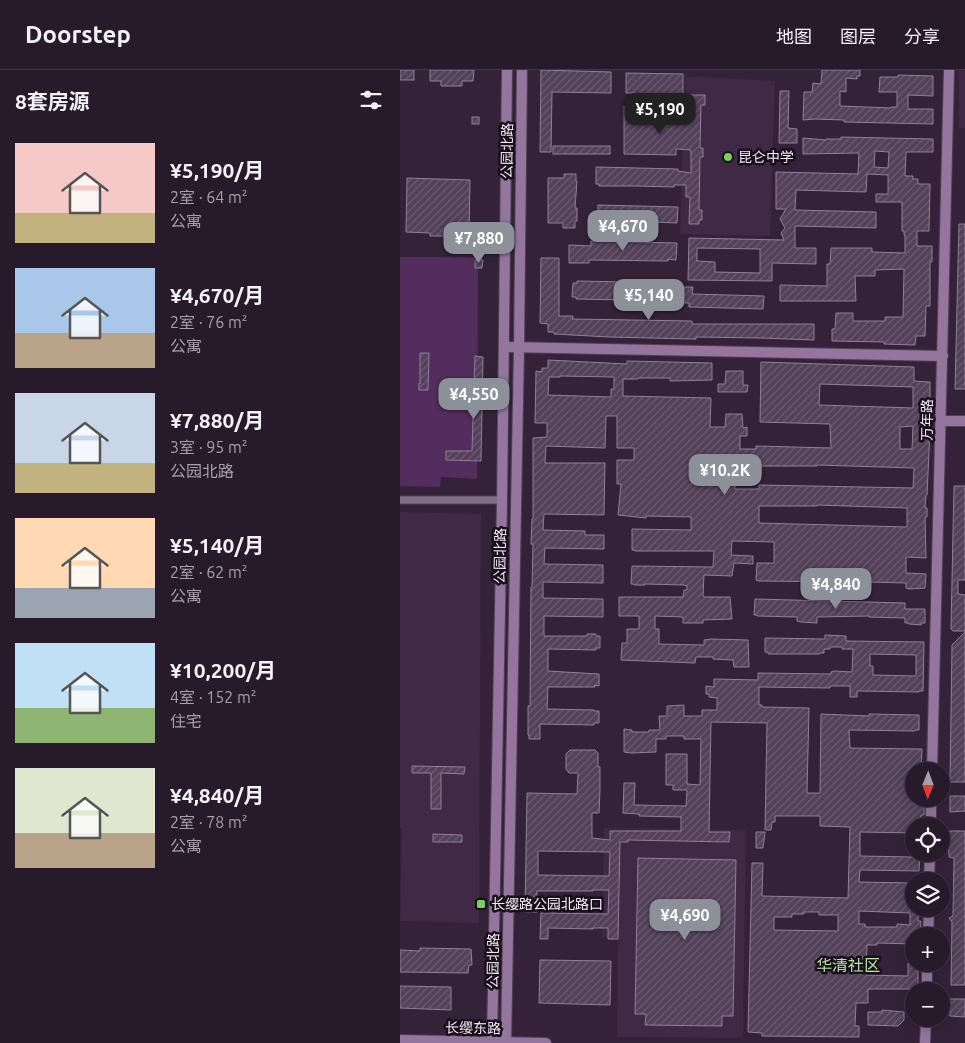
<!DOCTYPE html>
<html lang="zh">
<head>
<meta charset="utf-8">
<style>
	body { margin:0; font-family:Ubuntu,"Noto Sans SC",sans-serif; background:#332737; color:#f1f3f6; height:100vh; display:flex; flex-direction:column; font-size:19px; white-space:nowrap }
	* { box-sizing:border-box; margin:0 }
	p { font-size:16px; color:#a4a1a9 }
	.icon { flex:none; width:28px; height:28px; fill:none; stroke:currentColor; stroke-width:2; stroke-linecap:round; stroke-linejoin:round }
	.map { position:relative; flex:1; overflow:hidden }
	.sheet { display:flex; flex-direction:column; background:#271a2b; width:400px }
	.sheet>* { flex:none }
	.needle { width:32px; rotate:181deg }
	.tools { position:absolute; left:505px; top:692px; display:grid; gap:10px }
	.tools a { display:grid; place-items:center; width:45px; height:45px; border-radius:50%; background:#271a2b; box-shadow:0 2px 12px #0003,0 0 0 1px #433847; font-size:25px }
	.price { position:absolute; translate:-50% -42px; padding:0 11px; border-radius:10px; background:#8c9099; color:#fff; font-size:16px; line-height:32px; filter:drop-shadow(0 1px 2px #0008) }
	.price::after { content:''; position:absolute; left:50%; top:30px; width:15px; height:11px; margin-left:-8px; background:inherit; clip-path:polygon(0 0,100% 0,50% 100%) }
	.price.on { background:#222; color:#fff }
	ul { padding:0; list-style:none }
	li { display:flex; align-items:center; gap:15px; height:125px; padding:0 15px }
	li span { display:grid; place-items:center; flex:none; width:140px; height:100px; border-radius:0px; color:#555 }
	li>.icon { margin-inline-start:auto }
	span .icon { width:60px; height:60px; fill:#fffc; stroke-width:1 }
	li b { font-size:21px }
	h2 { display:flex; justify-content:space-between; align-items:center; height:60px; padding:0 15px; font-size:21px }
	header { display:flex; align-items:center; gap:30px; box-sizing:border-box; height:70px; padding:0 25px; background:#271a2b; border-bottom:1px solid #433847 }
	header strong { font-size:24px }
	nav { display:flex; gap:28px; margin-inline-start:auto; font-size:18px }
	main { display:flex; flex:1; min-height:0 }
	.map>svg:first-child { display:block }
</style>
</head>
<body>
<header>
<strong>Doorstep</strong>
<nav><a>地图</a><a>图层</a><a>分享</a></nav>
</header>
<main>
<section class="sheet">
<h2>8套房源<svg class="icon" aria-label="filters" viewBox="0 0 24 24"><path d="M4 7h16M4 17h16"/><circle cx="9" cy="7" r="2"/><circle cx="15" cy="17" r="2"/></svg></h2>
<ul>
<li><span style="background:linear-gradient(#f6c9c9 70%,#c2b280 0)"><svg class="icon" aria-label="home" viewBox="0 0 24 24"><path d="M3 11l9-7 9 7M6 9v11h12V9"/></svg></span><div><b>¥5,190/月</b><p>2室 · 64 m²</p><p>公寓</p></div></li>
<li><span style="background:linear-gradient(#a9c7e8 65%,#b9a48a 0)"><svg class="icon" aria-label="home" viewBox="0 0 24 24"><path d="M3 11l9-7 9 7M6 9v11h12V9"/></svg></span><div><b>¥4,670/月</b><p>2室 · 76 m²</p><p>公寓</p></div></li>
<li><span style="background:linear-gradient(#c9d6e8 70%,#c2b280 0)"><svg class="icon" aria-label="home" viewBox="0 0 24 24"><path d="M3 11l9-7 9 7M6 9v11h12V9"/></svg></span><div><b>¥7,880/月</b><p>3室 · 95 m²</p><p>公园北路</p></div></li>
<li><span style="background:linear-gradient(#ffd9b3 70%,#9aa5b1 0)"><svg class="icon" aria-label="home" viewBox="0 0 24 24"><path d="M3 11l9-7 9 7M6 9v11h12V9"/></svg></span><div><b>¥5,140/月</b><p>2室 · 62 m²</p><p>公寓</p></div></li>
<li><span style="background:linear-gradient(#bfe0f5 65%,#8fb573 0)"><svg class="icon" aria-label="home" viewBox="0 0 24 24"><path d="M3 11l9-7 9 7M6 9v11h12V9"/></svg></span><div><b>¥10,200/月</b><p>4室 · 152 m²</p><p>住宅</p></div></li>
<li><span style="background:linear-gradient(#dfe7d0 65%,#b9a48a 0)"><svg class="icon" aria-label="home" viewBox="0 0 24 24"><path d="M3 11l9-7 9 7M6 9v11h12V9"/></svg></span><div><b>¥4,840/月</b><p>2室 · 78 m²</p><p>公寓</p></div></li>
</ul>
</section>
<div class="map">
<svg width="565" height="973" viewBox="0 0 565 973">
	<defs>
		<pattern id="building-hatch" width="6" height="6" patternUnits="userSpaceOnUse" patternTransform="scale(1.25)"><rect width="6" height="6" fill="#534059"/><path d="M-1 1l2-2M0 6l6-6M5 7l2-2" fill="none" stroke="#6c5c72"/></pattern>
	</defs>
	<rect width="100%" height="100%" fill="#342239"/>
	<!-- built -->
	<g fill="#3f2945">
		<rect x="559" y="0" width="6" height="58"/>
		<polygon points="285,6 375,11 370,166 280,164"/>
		<polygon points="0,442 81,444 79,853 0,851 2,758 0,758"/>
		<polygon points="204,758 346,760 343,968 217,967 218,867 202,867"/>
	</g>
	<!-- park -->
	<polygon fill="#522d5d" points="0,187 78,187 77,409 41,407 40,417 0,416"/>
	<!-- building -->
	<g fill="url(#building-hatch)" stroke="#927e99" fill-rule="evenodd">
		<rect x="0" y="0" width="14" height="10"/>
		<polygon points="30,0 74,0 73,11 62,11 62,16 41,16 41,11 30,11"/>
		<polygon points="141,0 211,2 211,23 152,22 151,82 140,82"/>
		<polygon points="422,0 460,0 460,6 457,6 457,9 446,8 446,22 440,21 440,36 491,38 491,37 497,37 497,22 479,22 480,7 498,7 498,5 533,6 533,26 508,25 508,39 533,39 533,54 444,52 444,50 415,49 403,50 404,22 412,22 413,13 421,14"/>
		<polygon points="226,3 283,4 283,25 305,25 305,35 301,35 300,78 303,78 303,87 300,87 299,140 302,140 302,150 299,150 299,154 289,154 290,127 286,127 286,115 274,115 274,117 235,116 199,116 199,114 196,114 196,97 278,99 278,101 291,103 291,80 276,79 276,85 224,84 224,36 235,37 235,23 226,23"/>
		<polygon points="380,21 389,21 388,58 397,59 397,73 379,73"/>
		<rect x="72" y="47" width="7" height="7"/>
		<path d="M 441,67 L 533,69 L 533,82 L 506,82 L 505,106 L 513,106 L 513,109 L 518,109 L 518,114 L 530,114 L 529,161 L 517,161 L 517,176 L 532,176 L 532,192 L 530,192 L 530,236 L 526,236 L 525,266 L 516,266 L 515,275 L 484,274 L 484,272 L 432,271 L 432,259 L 435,259 L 436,243 L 453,243 L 453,251 L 485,251 L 485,247 L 503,247 L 504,199 L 475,200 L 475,206 L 455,206 L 456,231 L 380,231 L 380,215 L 427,216 L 427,194 L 430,194 L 431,178 L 472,178 L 472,182 L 505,183 L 505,165 L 504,165 L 504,161 L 502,161 L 502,132 L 476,132 L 476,124 L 488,124 L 488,105 L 467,104 L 466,122 L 396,120 L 395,140 L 476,142 L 476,158 L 395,156 L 395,178 L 416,178 L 416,194 L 372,193 L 372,211 L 288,210 L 289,168 L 384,170 L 381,163 L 385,158 L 380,149 L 386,139 L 376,139 L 376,102 L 458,104 L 459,83 L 403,84 L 403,68 L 426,70 L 426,69 L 441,69 ZM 475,81 L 489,82 L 488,98 L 474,97 ZM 297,178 L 360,179 L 360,203 L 315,202 L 315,192 L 297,191 Z"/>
		<rect x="153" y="76" width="57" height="8"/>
		<polygon points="164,104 176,104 176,111 177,111 175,138 177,138 177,151 175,151 175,158 163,158 163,153 148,153 148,108 164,108"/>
		<polygon points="7,108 70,110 69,164 49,163 49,166 30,166 30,163 6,162"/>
		<polygon points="198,135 278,137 277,153 198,150"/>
		<polygon points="559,154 565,154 565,319 555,319"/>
		<polygon points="191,171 277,173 276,190 268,189 268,191 189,190 189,193 169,193 169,175 191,176"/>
		<polygon points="141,188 159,188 159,246 173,246 172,249 292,251 292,254 414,254 414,270 360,268 296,267 296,269 292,269 209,267 154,264 154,262 148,262 148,254 140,253"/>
		<polygon points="75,190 83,190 82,198 75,198"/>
		<polygon points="177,211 226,212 226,214 238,215 238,212 267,213 267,215 275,215 275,217 293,217 292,224 364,226 363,239 289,237 289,233 276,233 276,231 176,229 176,227 172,227 173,213 177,213"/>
		<polygon points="20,283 29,283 28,320 19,320 19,313 20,314"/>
		<polygon points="75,286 83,287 81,391 46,390 46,381 72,381"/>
		<path d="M 148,290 L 227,294 L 227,291 L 312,293 L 312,310 L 270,311 L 270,308 L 238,308 L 238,309 L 223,309 L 223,326 L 311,328 L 310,357 L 325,357 L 326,344 L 342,344 L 343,358 L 347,357 L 347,366 L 340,366 L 340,379 L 356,379 L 356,376 L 431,378 L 430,354 L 360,352 L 361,292 L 514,297 L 514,311 L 530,312 L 530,361 L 527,425 L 526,425 L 525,438 L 527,438 L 527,447 L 525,447 L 526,488 L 506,487 L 506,503 L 526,504 L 525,518 L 509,519 L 506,518 L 506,513 L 469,512 L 469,511 L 454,510 L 454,512 L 359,511 L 356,510 L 357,493 L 374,493 L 374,472 L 332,471 L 331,485 L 353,486 L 353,494 L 334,493 L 332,506 L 304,505 L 303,525 L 304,527 L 330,527 L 332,549 L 303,550 L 303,553 L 283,553 L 283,547 L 255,546 L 255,559 L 259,559 L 259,574 L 304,575 L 304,570 L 311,569 L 348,570 L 349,597 L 334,597 L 333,590 L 313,589 L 313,587 L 296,587 L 295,593 L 221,590 L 222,573 L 227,573 L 227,559 L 239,559 L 239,546 L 219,546 L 219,527 L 283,527 L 284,520 L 287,520 L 287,516 L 284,515 L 245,514 L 245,515 L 234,515 L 234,514 L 231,514 L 232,496 L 313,497 L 314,481 L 235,481 L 235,480 L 232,480 L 232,459 L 291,460 L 291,447 L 246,446 L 246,448 L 218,445 L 221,414 L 217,414 L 217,390 L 234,390 L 234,378 L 217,378 L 217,346 L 206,346 L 205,378 L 146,376 L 145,393 L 205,393 L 204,445 L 144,444 L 143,460 L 185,461 L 185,465 L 204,465 L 204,479 L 145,478 L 144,494 L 203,495 L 203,513 L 143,512 L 143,528 L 203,529 L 203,547 L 144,546 L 144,566 L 187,566 L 187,564 L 196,564 L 196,566 L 200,566 L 200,578 L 196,578 L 196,580 L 148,579 L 148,601 L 199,604 L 199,616 L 195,615 L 195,617 L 148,617 L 147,639 L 194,640 L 194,641 L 199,641 L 199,653 L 194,653 L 194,655 L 140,654 L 140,669 L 129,669 L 129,665 L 128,665 L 128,636 L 130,636 L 131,517 L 132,517 L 133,474 L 131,474 L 132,449 L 133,449 L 133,368 L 147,367 L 147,353 L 135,353 L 136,301 L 142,302 L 142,298 L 148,298 ZM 160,306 L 214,307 L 214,319 L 211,319 L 211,327 L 148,325 L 149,307 L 160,307 ZM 420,314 L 513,317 L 513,338 L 419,335 ZM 513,356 L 512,379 L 500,379 L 500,357 ZM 417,395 L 514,398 L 513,418 L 359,415 L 359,419 L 335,419 L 335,403 L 361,404 L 361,396 L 417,396 ZM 417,435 L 507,438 L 507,457 L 359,453 L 359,436 L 417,436 Z"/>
		<polygon points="326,301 343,301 343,315 348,315 347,322 318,322 318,314 325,314"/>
		<polygon points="554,416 565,416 565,510 558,510 558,524 565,525 565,561 553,561 551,559"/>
		<polygon points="355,529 505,533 505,539 525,539 525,553 521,553 521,555 509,554 509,553 505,553 505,548 469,547 469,546 417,547 417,553 401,552 397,551 397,547 357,546 357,545 354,545"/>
		<polygon points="565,562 565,712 550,712 552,575"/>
		<path d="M 425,565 L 446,566 L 446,571 L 524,572 L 523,621 L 519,621 L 519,622 L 457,621 L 457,627 L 450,627 L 450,616 L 430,616 L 430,618 L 359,617 L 359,635 L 362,635 L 362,637 L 409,638 L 407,723 L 420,723 L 421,644 L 469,646 L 469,644 L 519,645 L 519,660 L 515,660 L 515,661 L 449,660 L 450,678 L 522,679 L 521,701 L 514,701 L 514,734 L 524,734 L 524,745 L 521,745 L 520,756 L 514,756 L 514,763 L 460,762 L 460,786 L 513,787 L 513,784 L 520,784 L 519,801 L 460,800 L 459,812 L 514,813 L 514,839 L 519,839 L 518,851 L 521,851 L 520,866 L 514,866 L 514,874 L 477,873 L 477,875 L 467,875 L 466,905 L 508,906 L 508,893 L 518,894 L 518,919 L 468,919 L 468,933 L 456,933 L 455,956 L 459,956 L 459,967 L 362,966 L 362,963 L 348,962 L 352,793 L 363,793 L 362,826 L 448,828 L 450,757 L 420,756 L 420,746 L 375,746 L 375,752 L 372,752 L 371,760 L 365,760 L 367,653 L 311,652 L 309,762 L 330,762 L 329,772 L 228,770 L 228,772 L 220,772 L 218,869 L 208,869 L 208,858 L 193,858 L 193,859 L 148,858 L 148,869 L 140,869 L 141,843 L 208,844 L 209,820 L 193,820 L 193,821 L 137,821 L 137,842 L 125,842 L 127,723 L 177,724 L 178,703 L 169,703 L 166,699 L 166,684 L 170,680 L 195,680 L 198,683 L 198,697 L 200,697 L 200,720 L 199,743 L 192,743 L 192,768 L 210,770 L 210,761 L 281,761 L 281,747 L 239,746 L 239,744 L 223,743 L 224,713 L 235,713 L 234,735 L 286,736 L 287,720 L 273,720 L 273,715 L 266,715 L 266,684 L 287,684 L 287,714 L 300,715 L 301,669 L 284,669 L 284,666 L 266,666 L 266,669 L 256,669 L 256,682 L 231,683 L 224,682 L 224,659 L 232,660 L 232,662 L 249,662 L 249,660 L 260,660 L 259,646 L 267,646 L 267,636 L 284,635 L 284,646 L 302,646 L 302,640 L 317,640 L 317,628 L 309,627 L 309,624 L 306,624 L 306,616 L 314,617 L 314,609 L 358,610 L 358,603 L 431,604 L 431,602 L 434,601 L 452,602 L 453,579 L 442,579 L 442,577 L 430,577 L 430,579 L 424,579 L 424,583 L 420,583 L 420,584 L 368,584 L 368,582 L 365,582 L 365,568 L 425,569 ZM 470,584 L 516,585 L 516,606 L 473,605 L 473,596 L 470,596 ZM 138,781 L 210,782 L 209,806 L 138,805 ZM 459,841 L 510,843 L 510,855 L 497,854 L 497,857 L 465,857 L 465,854 L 459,854 ZM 404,842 L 419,842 L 419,845 L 438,845 L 438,861 L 374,860 L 374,847 L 392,847 L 392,844 L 404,844 Z"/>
		<polygon points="12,696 65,697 64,704 41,703 41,739 31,739 31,703 12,703"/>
		<polygon points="550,726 565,726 565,741 550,742"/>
		<polygon points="548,761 565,761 565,915 551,915 552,852 549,848 553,846 554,788 549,787"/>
		<polygon points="356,762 365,762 363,778 356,778"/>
		<polygon points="33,764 62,765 62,772 33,772"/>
		<polygon points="238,788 336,790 333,946 322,946 322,956 245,955 246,944 235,944"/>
		<polygon points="20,878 71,879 72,895 69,895 68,903 0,902 0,880 20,881"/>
		<polygon points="140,890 211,891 210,935 139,933"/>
		<polygon points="0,916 51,917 51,940 0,938"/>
		<polygon points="550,929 565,929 565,947 550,946"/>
		<polygon points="482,940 504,942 504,950 498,956 468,955 468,942 482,942"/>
	</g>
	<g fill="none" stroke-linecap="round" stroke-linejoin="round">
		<!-- street casing -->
		<g stroke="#504154" stroke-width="9">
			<polyline id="street" points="0,430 102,430"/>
		</g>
		<!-- secondary casing -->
		<g stroke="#504154" stroke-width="12">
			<g id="secondary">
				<polyline points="104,277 543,286"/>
				<polyline points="541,351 565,351"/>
				<polyline points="532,701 549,0"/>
				<polyline points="531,756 531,729"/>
				<polyline points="529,811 530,784"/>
				<polyline points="528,866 529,839"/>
				<polyline points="527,921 527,894"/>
				<polyline points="0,970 146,973"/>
				<polyline points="92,973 102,430 107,0"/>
				<polyline points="106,973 119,278 122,0"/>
				<polyline points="525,973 526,949"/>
			</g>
		</g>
		<!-- street -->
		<use href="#street" stroke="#826e88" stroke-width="7"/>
		<!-- secondary -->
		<use href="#secondary" stroke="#94759e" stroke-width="10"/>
	</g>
	<!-- markers -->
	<g fill="#78d158" stroke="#170f19" stroke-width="2">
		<circle cx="328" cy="87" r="5"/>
		<rect x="76" y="829" width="10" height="10" rx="2.5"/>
	</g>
	<g text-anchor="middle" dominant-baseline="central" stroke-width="5" stroke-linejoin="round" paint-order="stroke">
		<!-- street labels -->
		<g font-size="14" fill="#f6eaf9" stroke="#170f19">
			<text transform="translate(107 81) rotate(-89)">公园北路</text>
			<text transform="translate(527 350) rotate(-89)">万年路</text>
			<text transform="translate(100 486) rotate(-89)">公园北路</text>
			<text transform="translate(93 891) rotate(-89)">公园北路</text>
			<text transform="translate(73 958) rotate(1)">长缨东路</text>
		</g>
		<!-- poi labels -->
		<g font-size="14" fill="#f6eaf9" stroke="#170f19" text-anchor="start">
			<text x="338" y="87">昆仑中学</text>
			<text x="91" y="834">长缨路公园北路口</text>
		</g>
		<!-- quarter labels -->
		<g font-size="16" fill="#b5e6a6" stroke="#170f19">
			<text x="448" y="895">华清社区</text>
		</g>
	</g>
</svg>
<div class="tools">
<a><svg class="needle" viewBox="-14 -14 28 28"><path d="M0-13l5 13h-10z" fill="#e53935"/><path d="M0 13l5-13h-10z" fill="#a4a1a9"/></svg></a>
<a><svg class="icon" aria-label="locate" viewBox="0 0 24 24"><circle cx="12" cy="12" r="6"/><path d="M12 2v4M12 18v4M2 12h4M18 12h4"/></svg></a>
<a><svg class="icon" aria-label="layers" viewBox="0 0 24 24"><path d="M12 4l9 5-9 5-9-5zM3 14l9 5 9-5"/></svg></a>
<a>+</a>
<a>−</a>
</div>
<b class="price on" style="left:260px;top:65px">¥5,190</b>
<b class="price" style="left:223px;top:182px">¥4,670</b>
<b class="price" style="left:79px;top:194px">¥7,880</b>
<b class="price" style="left:249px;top:251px">¥5,140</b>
<b class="price" style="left:74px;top:350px">¥4,550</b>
<b class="price" style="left:325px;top:426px">¥10.2K</b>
<b class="price" style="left:436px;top:540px">¥4,840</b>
<b class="price" style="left:285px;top:871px">¥4,690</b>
</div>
</main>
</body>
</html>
